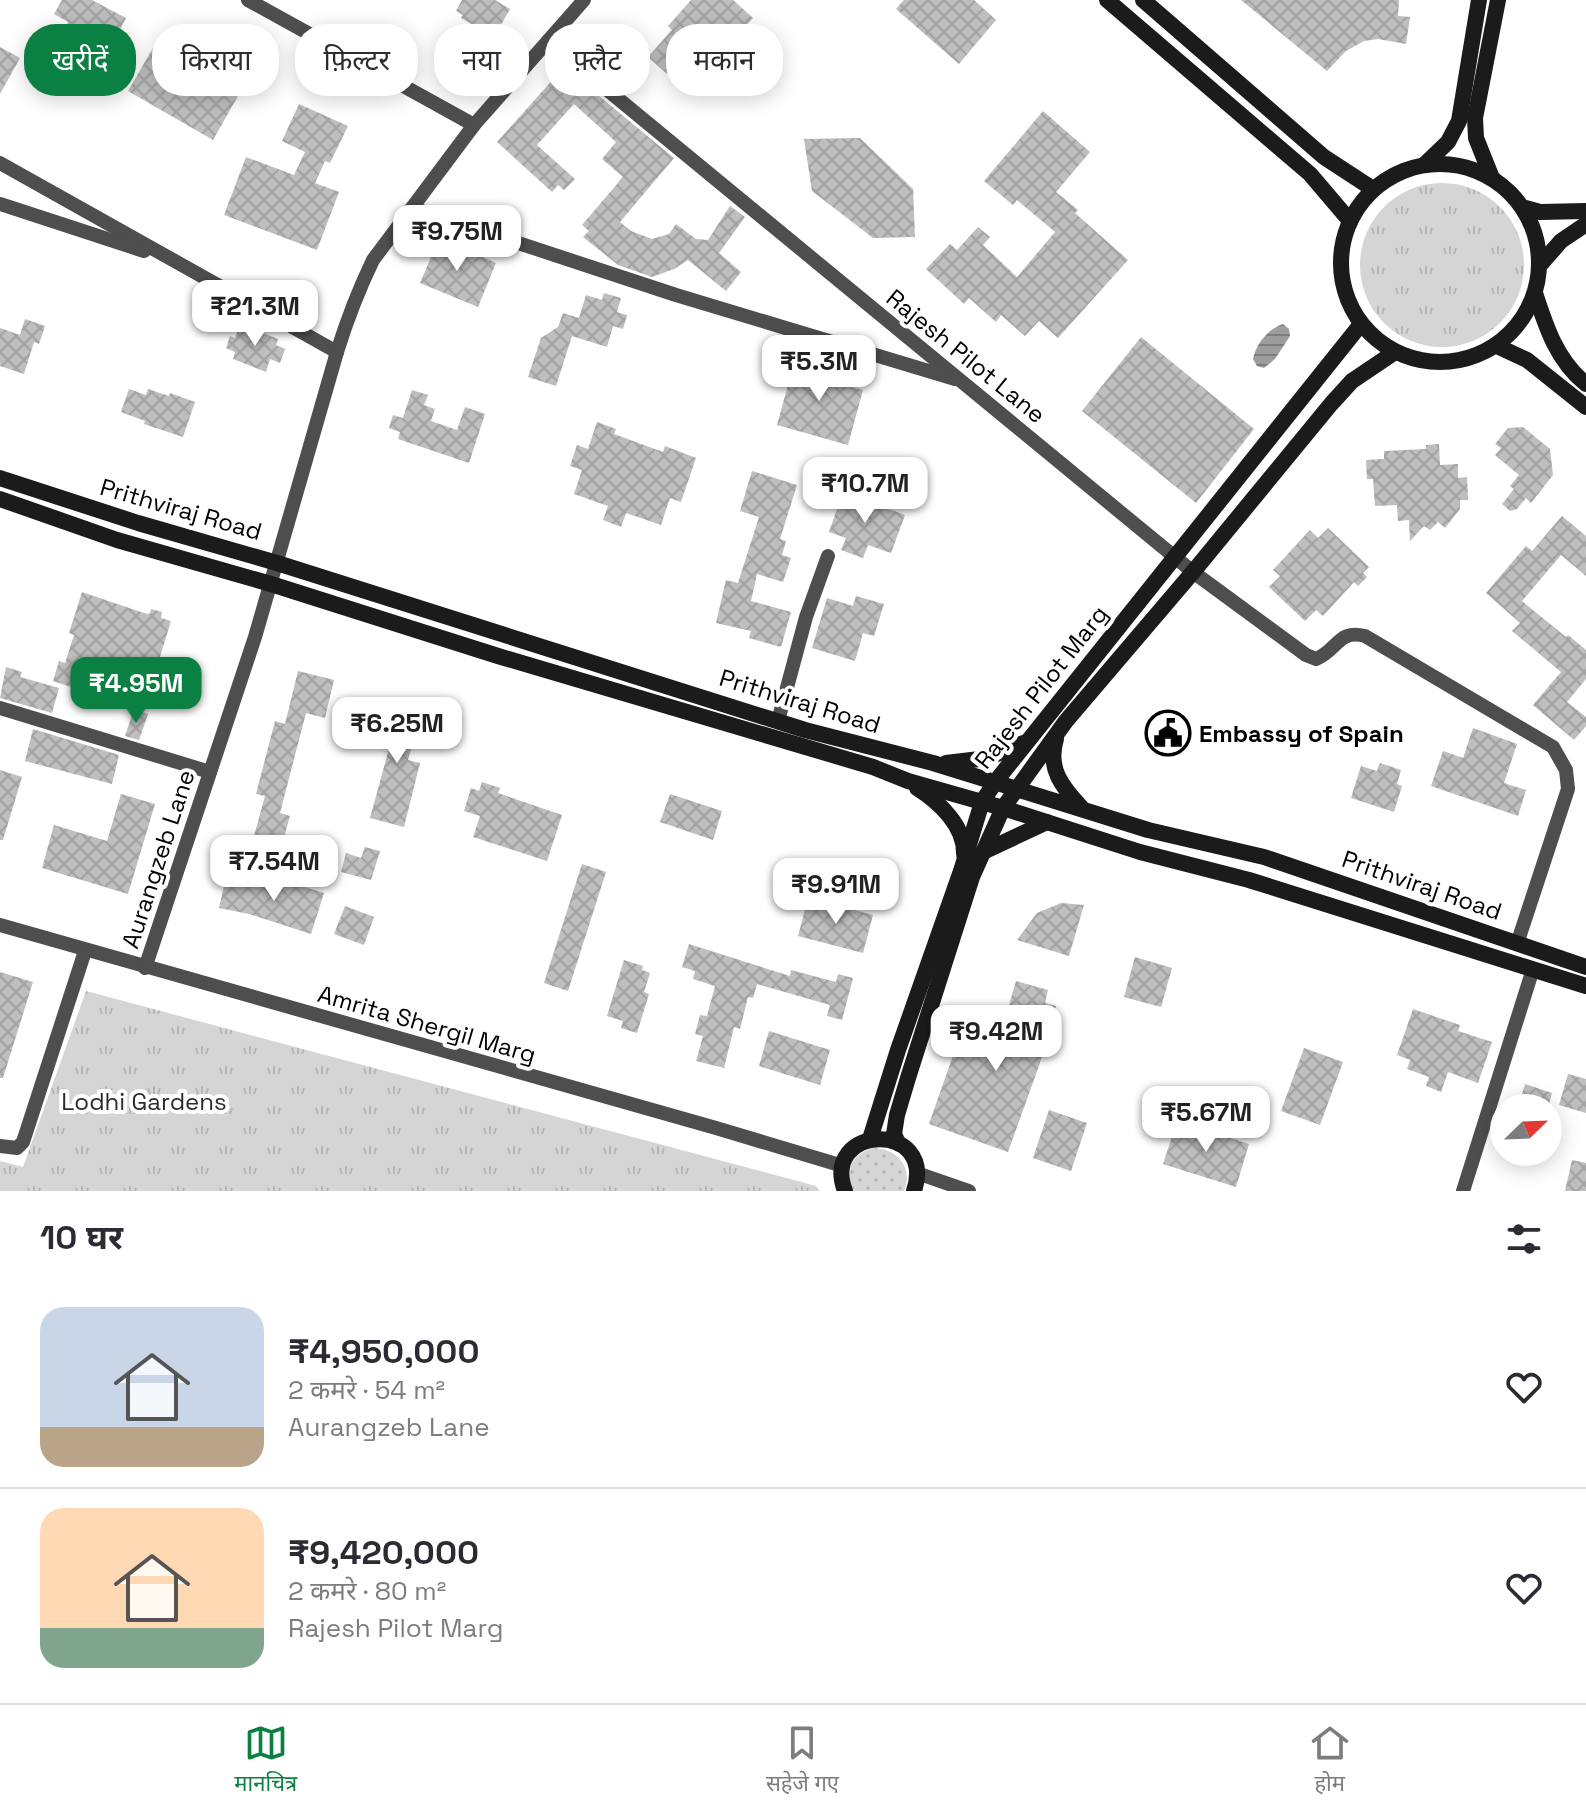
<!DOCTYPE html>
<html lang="hi">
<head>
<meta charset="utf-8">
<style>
	body { margin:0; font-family:"Space Grotesk","Noto Sans Devanagari",sans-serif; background:#f2f2f3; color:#2b2b33; height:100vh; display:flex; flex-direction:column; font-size:30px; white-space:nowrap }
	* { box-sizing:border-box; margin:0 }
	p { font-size:26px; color:#7c7c81 }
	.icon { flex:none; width:44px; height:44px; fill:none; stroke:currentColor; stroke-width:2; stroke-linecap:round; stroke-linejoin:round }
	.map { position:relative; height:1191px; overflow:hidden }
	.drawer { display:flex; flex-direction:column; background:#fff; flex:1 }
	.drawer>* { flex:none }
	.banner { position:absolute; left:24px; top:24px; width:800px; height:72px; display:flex; gap:16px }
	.needle { width:52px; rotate:67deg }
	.fabs { position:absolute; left:1490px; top:1094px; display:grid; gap:16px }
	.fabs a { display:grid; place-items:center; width:72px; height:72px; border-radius:50%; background:#fff; box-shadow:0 4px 20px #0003; font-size:40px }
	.price { position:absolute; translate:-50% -68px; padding:0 18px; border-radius:16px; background:#fff; color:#222; font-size:26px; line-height:52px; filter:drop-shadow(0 2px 4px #0008) }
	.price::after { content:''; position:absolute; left:50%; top:48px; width:24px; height:18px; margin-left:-12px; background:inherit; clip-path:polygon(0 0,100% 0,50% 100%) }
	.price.current { background:#0b8043; color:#fff }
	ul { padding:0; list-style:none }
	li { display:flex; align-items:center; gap:24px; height:200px; padding:0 40px }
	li+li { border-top:2px solid #e1e1e2 }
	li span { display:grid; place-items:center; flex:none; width:224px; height:160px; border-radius:24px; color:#555 }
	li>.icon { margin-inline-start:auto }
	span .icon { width:96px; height:96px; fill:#fffc; stroke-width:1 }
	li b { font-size:34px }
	h2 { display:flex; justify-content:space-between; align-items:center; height:96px; padding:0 40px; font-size:34px }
	.pill { padding:0 28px; border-radius:32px; background:#fff; box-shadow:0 4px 20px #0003; font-size:28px; line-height:72px }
	.pill.current { background:#0b8043; color:#fff }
	.menu { display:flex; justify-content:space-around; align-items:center; height:112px; border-top:2px solid #e1e1e2; background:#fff; font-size:22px; color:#7c7c81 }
	.menu a { display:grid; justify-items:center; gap:4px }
	.menu .current { color:#0b8043 }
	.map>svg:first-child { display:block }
</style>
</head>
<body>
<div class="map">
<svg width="1586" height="1191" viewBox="0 0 1586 1191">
	<defs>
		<pattern id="grass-dots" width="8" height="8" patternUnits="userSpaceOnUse" patternTransform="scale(2)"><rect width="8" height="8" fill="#d5d5d5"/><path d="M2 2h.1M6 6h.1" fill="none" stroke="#b5b5b5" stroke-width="1.8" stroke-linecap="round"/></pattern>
		<pattern id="park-tufts" width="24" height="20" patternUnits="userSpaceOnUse" patternTransform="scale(2)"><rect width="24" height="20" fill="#d5d5d5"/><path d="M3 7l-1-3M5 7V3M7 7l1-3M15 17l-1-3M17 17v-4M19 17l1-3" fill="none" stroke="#b5b5b5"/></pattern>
		<pattern id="water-rules" width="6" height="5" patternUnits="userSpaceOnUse" patternTransform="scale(2)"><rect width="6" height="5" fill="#9c9c9c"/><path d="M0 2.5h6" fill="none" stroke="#7d7d7d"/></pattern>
		<pattern id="building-cross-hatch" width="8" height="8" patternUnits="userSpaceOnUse" patternTransform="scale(2)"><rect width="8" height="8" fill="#bebebe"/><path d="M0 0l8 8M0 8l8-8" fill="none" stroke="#a2a2a2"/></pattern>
	</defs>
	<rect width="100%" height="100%" fill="#fff"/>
	<!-- grass -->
	<path fill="url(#grass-dots)" d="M 872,1148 C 896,1148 914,1166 904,1191 L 851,1191 C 848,1168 848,1158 872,1148 Z"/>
	<!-- park -->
	<g fill="url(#park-tufts)">
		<circle cx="1442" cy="265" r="82"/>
		<polygon points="86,991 816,1186 820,1191 0,1191 0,1161 23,1167"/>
	</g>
	<!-- water -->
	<path fill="url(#water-rules)" d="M 1283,324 L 1289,329 L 1290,336 L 1275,359 L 1264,368 L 1257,366 L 1253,359 C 1256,344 1268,329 1283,324 Z"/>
	<!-- building -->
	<g fill="url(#building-cross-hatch)">
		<polygon points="62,0 92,0 126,18 115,39 94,28 88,39 66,27 68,22 54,14"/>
		<polygon points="462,0 495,0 510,9 494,37 461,18 463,15 456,11"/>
		<polygon points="691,0 733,0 753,18 729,45 710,28 700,40 692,33 674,52 681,59 667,74 648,57 672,30 668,26"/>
		<polygon points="904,0 974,0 996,20 959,64 896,9"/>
		<polygon points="1241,0 1399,0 1398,16 1410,17 1406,44 1378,39 1364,41 1346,51 1327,71"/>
		<polygon points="0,47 20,58 0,94"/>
		<polygon points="153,48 177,62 172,71 202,89 208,79 238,96 213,140 128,91"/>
		<polygon points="564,67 674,158 620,222 631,231 652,239 669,234 676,224 696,239 708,240 730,206 745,217 719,253 741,272 726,291 688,260 674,269 652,277 618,265 583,237 589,231 582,225 623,177 602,159 616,142 574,104 537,145 575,179 564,190 558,185 552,192 497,142"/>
		<polygon points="299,104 348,126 330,163 325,161 315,183 339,192 317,250 224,215 246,157 294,175 305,152 282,141"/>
		<polygon points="1043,111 1090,152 1056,192 1078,210 1075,213 1128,260 1058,338 1039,321 1025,336 1001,315 996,322 969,298 964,304 926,269 950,244 957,250 978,227 990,237 983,245 1017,277 1055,232 1017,200 1013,205 984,181"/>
		<polygon points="860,138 913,189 915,237 873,238 812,191 804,139"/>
		<polygon points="432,236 448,242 446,247 469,257 471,252 496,263 478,307 420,283 432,255 425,252"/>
		<polygon points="604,293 621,298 617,312 627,315 623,329 613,326 607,347 572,336 556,386 528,377 541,338 558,327 563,313 579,318 586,295 602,300"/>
		<polygon points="25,319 45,326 39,344 34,342 24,374 0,366 0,328 20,335"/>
		<polygon points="240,324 278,339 276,345 285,349 280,363 270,359 266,372 233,359 235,352 226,348 230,336 235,338"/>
		<polygon points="1141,337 1254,429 1196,503 1082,411"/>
		<polygon points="797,352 825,360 820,379 863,390 848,445 777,425"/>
		<polygon points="129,389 146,395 148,389 169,396 170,393 195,402 183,437 144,424 145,421 121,412"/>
		<polygon points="412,390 428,395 424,405 435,409 431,421 457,430 465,407 485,414 469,463 398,439 400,432 389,428 393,415 403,418"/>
		<polygon points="597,422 616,429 614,434 663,452 665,446 696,458 681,502 670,498 661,525 626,513 621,527 603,520 608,506 574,494 582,470 570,466 577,445 588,449"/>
		<polygon points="1523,427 1550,449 1553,475 1531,503 1526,498 1517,509 1510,511 1502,504 1514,489 1510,486 1519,475 1495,455 1501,448 1495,444 1508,428"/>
		<polygon points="1439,444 1440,465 1458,464 1458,478 1467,477 1468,500 1460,500 1460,509 1445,528 1438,522 1430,530 1424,526 1410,541 1409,520 1398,521 1397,505 1375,506 1373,479 1367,479 1366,460 1384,459 1384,451 1426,449 1426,445"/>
		<polygon points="752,471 797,485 780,539 786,541 782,555 791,558 783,582 757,574 751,601 791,612 781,647 749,638 751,631 716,623 726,580 738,583 759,517 740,511"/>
		<polygon points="843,492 905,515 891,553 868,545 863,558 841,550 846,538 829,532"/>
		<polygon points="1562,516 1586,536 1586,576 1561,555 1522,601 1566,637 1568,635 1586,650 1586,679 1567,702 1586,717 1586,726 1574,740 1533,705 1561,672 1512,631 1520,623 1486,593 1526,546 1532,551"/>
		<polygon points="1328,528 1369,567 1363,573 1367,577 1358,586 1354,582 1323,616 1316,610 1305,621 1269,587 1280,576 1273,570 1310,530 1318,538"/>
		<polygon points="82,592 144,613 150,614 151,609 162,612 161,618 171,621 155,673 109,659 95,695 53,681 59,661 65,663 74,635 69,633"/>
		<polygon points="856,596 884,604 874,636 863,633 855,661 812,648 827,598 853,606"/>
		<polygon points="6,667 22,672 20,677 59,688 52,713 0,698"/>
		<polygon points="298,671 334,680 325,718 306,713 280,813 290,816 279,855 251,847 265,796 256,794 275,721 285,724"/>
		<polygon points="388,701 421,712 408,760 420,763 404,827 370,818 390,745 375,740"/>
		<polygon points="134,709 148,714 139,740 125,736"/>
		<polygon points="1473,728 1517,744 1504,783 1526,790 1518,816 1431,786 1443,751 1463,758"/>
		<polygon points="33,729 119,755 112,784 25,761"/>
		<polygon points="1380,763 1401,770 1397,784 1402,786 1394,812 1351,798 1361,766 1377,771"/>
		<polygon points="0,770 22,777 3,840 0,840"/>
		<polygon points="482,782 500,788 498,793 562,815 547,861 473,837 480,816 464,811 471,788 479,791"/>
		<polygon points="121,794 155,804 128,894 42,868 54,825 107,841"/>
		<polygon points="670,794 722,811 713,840 660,822"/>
		<polygon points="365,847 380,851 371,880 341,872 346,853 361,858"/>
		<polygon points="582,864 606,872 568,991 544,983"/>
		<polygon points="226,877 276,889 279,879 324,893 311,934 249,914 219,908"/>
		<polygon points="808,898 873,915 863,953 798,936"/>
		<polygon points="1061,903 1084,905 1069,956 1017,940 1037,913"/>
		<polygon points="345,906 374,917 364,945 334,934"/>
		<polygon points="689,944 790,976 791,970 836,982 838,974 853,978 842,1020 827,1016 830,1005 757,984 753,998 748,997 740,1029 734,1027 724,1068 696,1061 703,1036 695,1034 700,1015 707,1016 715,986 693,979 695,971 682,967"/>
		<polygon points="1135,957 1172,968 1161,1007 1124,997"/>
		<polygon points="624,960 643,966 642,970 650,973 644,992 649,994 637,1033 621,1028 623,1021 607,1016"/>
		<polygon points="0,972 33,982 3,1078 0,1078"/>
		<polygon points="1016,981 1048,990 1045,1003 1056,1006 1040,1063 1008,1152 929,1124 962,1030 998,1043"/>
		<polygon points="1413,1009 1460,1025 1458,1031 1492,1042 1478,1083 1448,1072 1441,1092 1426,1086 1429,1077 1407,1069 1410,1060 1397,1055"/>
		<polygon points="769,1031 830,1050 820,1085 759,1066"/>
		<polygon points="1304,1048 1343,1062 1320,1125 1281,1111"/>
		<polygon points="1568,1074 1586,1079 1586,1113 1559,1105"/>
		<polygon points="1525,1084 1552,1093 1548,1108 1518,1108"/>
		<polygon points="1049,1110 1087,1123 1071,1171 1033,1158"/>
		<polygon points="1177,1121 1249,1144 1236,1187 1163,1164"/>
		<polygon points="1572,1160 1586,1163 1586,1191 1565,1191"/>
	</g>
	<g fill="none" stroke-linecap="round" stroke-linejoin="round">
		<!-- street -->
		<g stroke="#4e4e4e" stroke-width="14">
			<polyline points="248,0 474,125"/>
			<path d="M 548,41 L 1193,572 L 1306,655 L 1316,659 C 1338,650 1338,629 1365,636 L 1553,747 L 1566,770 L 1568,789 L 1517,944"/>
			<polyline points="0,163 337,352"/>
			<polyline points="0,204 144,251"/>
			<polyline points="412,208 676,295 955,379"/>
			<polyline points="0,708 210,772"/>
			<polyline points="778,721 806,617 828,556"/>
			<polyline points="0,925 716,1128 843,1166"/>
			<path d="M 145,968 L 255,637 L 337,352 C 347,320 358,291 373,260 L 474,125 L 584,0"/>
			<polyline points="0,1146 17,1148 23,1142 85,951"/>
			<polyline points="917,1173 969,1191"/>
			<polyline points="1463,1191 1533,969"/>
		</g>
		<!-- secondary -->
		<g stroke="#1b1b1b" stroke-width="16">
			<polyline points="1107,0 1310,174 1350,221"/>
			<polyline points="1143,0 1324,157 1373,189"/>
			<circle cx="1440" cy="263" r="99"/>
			<polyline points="1424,165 1448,142 1459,121 1479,0"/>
			<polyline points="1492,178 1476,138 1475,118 1498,0"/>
			<polyline points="1522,207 1540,212 1586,211"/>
			<polyline points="1540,265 1561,241 1586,224"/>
			<path d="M 1535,293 C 1546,327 1557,361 1586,384"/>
			<polyline points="1497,346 1527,360 1586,407"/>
			<polyline points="0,478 138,523 277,563 805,730 933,763 1148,830 1264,857 1586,967"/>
			<polyline points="0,499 117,540 271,584 498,656 873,767 908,781 1003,808 1140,852 1249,880 1586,986"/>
			<path d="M 1056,739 C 1047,768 1062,787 1081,807"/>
			<polyline points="946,763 988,758 1023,743"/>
			<path d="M 917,788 C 939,802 965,826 964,854"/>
			<polyline points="983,852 1047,822"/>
			<polyline points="870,1139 898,1050 961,871 982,802 996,781 1361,324"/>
			<polyline points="898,1143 894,1134 897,1115 908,1078 972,877 1003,808 1066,721 1193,572 1331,404 1352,381 1395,352"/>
			<path d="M 845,1191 C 820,1124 937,1120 914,1191"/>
		</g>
	</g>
	<!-- icons -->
	<defs>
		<g id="civic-ring" transform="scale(2.3)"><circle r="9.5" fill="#fff" stroke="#000" stroke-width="1.5"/><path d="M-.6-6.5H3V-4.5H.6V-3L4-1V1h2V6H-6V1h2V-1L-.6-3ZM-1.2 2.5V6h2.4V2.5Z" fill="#000"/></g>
	</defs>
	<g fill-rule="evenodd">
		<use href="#civic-ring" x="1168" y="733"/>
	</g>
	<g text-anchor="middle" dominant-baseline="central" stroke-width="8" stroke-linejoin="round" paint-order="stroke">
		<!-- street labels -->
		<g font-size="24" fill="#000" stroke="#fff">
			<text transform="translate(966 356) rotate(39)">Rajesh Pilot Lane</text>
			<text transform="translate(181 509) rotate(16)">Prithviraj Road</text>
			<text transform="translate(1041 687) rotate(-52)">Rajesh Pilot Marg</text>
			<text transform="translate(800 701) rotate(17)">Prithviraj Road</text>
			<text transform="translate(158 859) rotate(-72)">Aurangzeb Lane</text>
			<text transform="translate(1422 885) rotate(19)">Prithviraj Road</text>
			<text transform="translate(427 1024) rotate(16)">Amrita Shergil Marg</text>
		</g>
		<!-- poi labels -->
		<g font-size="24" font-weight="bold" fill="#000" stroke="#fff" text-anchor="start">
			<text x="1199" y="733">Embassy of Spain</text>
		</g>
		<!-- park labels -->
		<g font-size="24" fill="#2c2c2c" stroke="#fff">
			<text x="144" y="1101">Lodhi Gardens</text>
		</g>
	</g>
</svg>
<div class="fabs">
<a><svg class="needle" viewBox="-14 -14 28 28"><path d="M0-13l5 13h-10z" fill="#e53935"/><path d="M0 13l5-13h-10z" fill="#7c7c81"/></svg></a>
</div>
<b class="price" style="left:457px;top:273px">₹9.75M</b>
<b class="price" style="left:255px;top:348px">₹21.3M</b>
<b class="price" style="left:819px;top:403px">₹5.3M</b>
<b class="price" style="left:865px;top:525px">₹10.7M</b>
<b class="price current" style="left:136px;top:725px">₹4.95M</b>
<b class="price" style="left:397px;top:765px">₹6.25M</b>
<b class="price" style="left:274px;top:903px">₹7.54M</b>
<b class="price" style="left:836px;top:926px">₹9.91M</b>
<b class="price" style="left:996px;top:1073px">₹9.42M</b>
<b class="price" style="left:1206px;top:1154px">₹5.67M</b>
<div class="banner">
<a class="pill current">खरीदें</a>
<a class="pill">किराया</a>
<a class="pill">फ़िल्टर</a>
<a class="pill">नया</a>
<a class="pill">फ़्लैट</a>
<a class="pill">मकान</a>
</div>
</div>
<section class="drawer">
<h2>10 घर<svg class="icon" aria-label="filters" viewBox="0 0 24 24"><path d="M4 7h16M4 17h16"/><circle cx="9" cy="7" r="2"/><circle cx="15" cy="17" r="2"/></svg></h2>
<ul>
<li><span style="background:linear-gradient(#c9d6e8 75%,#b9a48a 0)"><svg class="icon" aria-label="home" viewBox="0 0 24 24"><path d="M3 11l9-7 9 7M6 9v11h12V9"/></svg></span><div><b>₹4,950,000</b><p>2 कमरे · 54 m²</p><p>Aurangzeb Lane</p></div><svg class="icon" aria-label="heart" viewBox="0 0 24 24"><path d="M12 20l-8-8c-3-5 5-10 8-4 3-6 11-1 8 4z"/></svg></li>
<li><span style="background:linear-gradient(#ffd9b3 75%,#7fa58c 0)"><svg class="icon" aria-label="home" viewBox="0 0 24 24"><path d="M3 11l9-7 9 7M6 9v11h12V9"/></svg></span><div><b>₹9,420,000</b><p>2 कमरे · 80 m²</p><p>Rajesh Pilot Marg</p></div><svg class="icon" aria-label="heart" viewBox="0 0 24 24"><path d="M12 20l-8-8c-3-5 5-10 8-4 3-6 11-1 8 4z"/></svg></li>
</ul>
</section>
<nav class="menu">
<a class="current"><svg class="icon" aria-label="map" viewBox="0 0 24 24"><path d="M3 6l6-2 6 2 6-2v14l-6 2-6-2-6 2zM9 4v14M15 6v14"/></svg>मानचित्र</a>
<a><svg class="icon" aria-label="saved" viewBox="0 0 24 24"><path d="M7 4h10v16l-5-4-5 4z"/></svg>सहेजे गए</a>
<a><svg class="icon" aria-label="home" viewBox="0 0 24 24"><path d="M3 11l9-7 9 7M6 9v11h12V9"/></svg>होम</a>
</nav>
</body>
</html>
